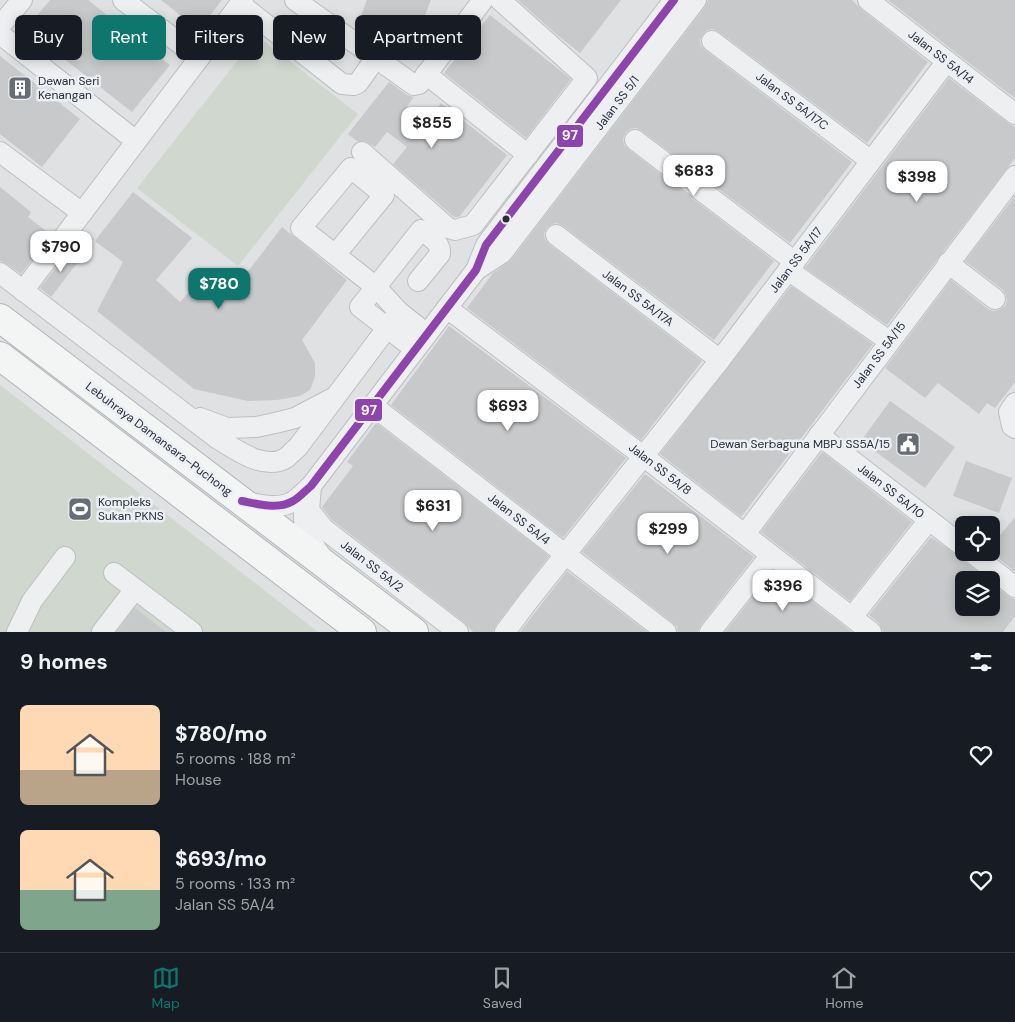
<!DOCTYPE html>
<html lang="en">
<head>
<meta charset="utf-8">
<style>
	body { margin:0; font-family:"DM Sans",sans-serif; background:#242831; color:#f1f3f6; height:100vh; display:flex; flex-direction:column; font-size:19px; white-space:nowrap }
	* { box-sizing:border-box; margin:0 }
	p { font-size:16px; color:#9ea1a6 }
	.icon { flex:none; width:28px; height:28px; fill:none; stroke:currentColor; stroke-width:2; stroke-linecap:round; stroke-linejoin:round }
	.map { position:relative; height:632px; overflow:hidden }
	.sheet { display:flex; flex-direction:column; background:#171b24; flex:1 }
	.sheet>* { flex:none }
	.guide { position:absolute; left:15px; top:15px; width:500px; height:45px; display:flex; gap:10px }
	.buttons { position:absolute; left:955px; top:516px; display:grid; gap:10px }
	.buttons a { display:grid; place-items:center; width:45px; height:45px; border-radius:8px; background:#171b24; box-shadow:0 2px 12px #0003; font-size:25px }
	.price { position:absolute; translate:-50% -42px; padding:0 11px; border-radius:10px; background:#fff; color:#222; font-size:16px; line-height:32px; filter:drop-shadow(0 1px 2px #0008) }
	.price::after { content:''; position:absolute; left:50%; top:30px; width:15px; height:11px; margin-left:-8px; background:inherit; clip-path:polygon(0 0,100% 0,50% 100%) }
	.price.active { background:#0f766e; color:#fff }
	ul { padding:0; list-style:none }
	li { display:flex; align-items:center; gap:15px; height:125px; padding:0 20px }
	li span { display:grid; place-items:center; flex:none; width:140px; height:100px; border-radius:8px; color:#555 }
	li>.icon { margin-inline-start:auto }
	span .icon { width:60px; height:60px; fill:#fffc; stroke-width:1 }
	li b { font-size:21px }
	h2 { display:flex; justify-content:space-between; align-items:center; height:60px; padding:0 20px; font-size:21px }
	.tag { padding:0 18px; border-radius:8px; background:#171b24; box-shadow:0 2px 12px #0003; font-size:18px; line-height:45px }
	.tag.active { background:#0f766e; color:#fff }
	.menu { display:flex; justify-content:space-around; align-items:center; height:70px; border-top:1px solid #363941; background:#171b24; font-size:14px; color:#9ea1a6 }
	.menu a { display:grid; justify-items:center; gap:2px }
	.menu .active { color:#0f766e }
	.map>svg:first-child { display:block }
</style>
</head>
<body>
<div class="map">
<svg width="1015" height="632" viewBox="0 0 1015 632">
	<rect width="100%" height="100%" fill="#dfe1e3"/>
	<!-- green -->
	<g fill="#cfd7cf">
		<polygon points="257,36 358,114 238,266 137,188"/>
		<polygon points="0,385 318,632 0,632"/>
	</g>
	<!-- building -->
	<g fill="#c7c9cb">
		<polygon points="50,0 88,0 170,65 132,112 26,29"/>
		<polygon points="161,0 222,0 199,30"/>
		<polygon points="367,0 431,0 409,56 376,43 356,29"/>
		<polygon points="518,0 621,0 580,53 556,34"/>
		<polygon points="708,0 852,0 861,9 928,62 867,143 719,32 713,29 707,30 703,34 700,40 701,46 705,50 852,162 790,243 642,131 636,128 630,129 626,132 623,139 624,145 628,149 774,261 714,340 563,226 557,223 552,224 547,227 544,234 545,240 549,244 702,361 641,440 467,308 493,273 511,260 705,7"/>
		<polygon points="888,0 1015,0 1015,98 1004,90"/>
		<polygon points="490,15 571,79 526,138 444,73"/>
		<polygon points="0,56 80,119 42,167 0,134"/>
		<polygon points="949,78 1008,123 1015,127 1015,158 887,325 805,268"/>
		<polygon points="389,82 407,95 414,97 407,106 426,122 441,103 507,155 459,217 454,217 393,164 407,147 387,132 375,147 365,141 357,141 348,134"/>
		<polygon points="0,187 31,212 28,217 51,235 21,274 7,264 0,261"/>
		<polygon points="133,192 192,238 156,280 180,302 209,270 234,290 282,227 347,280 302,340 315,363 315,377 310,390 300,396 277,400 248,401 194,389 97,311 123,262 95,241"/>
		<polygon points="1015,196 1015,382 995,408 987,403 979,414 938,383 925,398 885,368 951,280 988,309 993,311 999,310 1005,306 1007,301 1006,295 1003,290 965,261"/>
		<polygon points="70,249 81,258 51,297 40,288"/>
		<polygon points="791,286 873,344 741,517 660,454"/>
		<polygon points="449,326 626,458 563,538 391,405"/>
		<polygon points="890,401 955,447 925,488 861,441"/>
		<polygon points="376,423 549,556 496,625 493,632 473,632 465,623 332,520 322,507 353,466 347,462"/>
		<polygon points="822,452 912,522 850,601 761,532"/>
		<polygon points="966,461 1012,478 999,513 953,496"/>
		<polygon points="645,474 754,557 701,625 698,632 678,632 677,627 673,623 582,552"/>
		<polygon points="1015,517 1015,572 991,552 991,546"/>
		<polygon points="931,537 961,558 987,580 964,580 964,608 991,608 991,583 1008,596 1015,599 1015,616 1003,632 883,632 879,623 869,615"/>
		<polygon points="567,571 647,632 520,632"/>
		<polygon points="773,571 852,632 725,632"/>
		<polygon points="135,608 166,632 117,632"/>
	</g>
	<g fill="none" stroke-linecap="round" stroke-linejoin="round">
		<!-- minor casing -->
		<g stroke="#bdbfc1" stroke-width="22">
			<g id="minor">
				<polyline points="123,0 199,58"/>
				<polyline points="295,0 414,85 419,84 483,0"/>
				<polyline points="868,0 1015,114"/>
				<polyline points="240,4 342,84 354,85 358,83 376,58"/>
				<polyline points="0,26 22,0"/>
				<polyline points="0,34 136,141"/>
				<polyline points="712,41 871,161"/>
				<polyline points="426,74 528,155"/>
				<polyline points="635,140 795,262"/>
				<polyline points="0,152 82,213"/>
				<polyline points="362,152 448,228 455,230 473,225 587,78 500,0"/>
				<polyline points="556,235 720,360"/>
				<polyline points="335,255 384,195 351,168 301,228 376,287 399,312 427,334"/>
				<polyline points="948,263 995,299"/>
				<polyline points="476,270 502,253 696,0"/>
				<polyline points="788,270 889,341"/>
				<path d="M 0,273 L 218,439 C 237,450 264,471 286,458 C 290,455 294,450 298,447 L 399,312"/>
				<polyline points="23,291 243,0"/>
				<polyline points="447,308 643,456 871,632"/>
				<path d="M 415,349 L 360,307 L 421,230 C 430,237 441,242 440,254 L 418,281"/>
				<polyline points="1015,403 1009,412 1012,426 1015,428"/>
				<polyline points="373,406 666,632"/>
				<polyline points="200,418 227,428 256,427 275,423 295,418 331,399"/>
				<polyline points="819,435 964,547"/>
				<polyline points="311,486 309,510 324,529 458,632"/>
				<path d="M 307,500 C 299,524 307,536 321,556"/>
				<path d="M 244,502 C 259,504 278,510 292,502 C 299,498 305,491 311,486 L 476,270 L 486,245 L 674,0"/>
				<polyline points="745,534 1015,176"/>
				<polyline points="971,552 1015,587"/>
				<polyline points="114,573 192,632"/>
				<polyline points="852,617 929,520"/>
				<polyline points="17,632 32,601 65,557"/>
				<polyline points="102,632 135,589"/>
				<polyline points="505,632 529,600 720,360 947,61"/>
				<polyline points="710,632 771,555"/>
			</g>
		</g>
		<!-- highway casing -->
		<g stroke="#b1b4b8" stroke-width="30">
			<g id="highway">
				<polyline points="0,318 414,632"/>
				<polyline points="0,356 362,632"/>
			</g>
		</g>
		<!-- minor -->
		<use href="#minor" stroke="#eeeff0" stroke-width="20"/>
		<!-- highway -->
		<use href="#highway" stroke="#f3f4f4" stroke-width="28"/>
		<!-- bus-1 casing -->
		<g stroke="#eceff3" stroke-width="11">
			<path id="bus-1" d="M 242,501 C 258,504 278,510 293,501 C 299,498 305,491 311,486 L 476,270 L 486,245 L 674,0"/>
		</g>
		<!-- bus-1 -->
		<use href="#bus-1" stroke="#8e44ad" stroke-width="8"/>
	</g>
	<!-- icons -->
	<defs>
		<g id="building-square" transform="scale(1.25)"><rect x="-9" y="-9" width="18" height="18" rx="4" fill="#686d75" stroke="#eceff3"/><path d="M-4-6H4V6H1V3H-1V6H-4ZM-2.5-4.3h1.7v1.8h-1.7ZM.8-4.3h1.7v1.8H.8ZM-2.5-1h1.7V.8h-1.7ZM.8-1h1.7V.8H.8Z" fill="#fff"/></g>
		<g id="civic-square" transform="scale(1.25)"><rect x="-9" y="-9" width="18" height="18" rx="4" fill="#686d75" stroke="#eceff3"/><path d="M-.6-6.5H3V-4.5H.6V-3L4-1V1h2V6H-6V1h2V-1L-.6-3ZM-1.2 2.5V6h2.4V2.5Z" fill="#fff"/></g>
		<g id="stadium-square" transform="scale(1.25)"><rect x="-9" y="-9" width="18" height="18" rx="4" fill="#686d75" stroke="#eceff3"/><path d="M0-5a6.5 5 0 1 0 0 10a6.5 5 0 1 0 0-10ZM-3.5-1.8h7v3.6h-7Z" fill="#fff"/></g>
	</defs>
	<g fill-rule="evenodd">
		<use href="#building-square" x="20" y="88"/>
		<use href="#civic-square" x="908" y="444"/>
		<use href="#stadium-square" x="80" y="509"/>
	</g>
	<!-- markers -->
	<circle fill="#282e3a" stroke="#eceff3" stroke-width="2" cx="506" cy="219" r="4.5"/>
	<g text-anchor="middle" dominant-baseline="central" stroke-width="5" stroke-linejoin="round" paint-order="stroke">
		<!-- street labels -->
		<g font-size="12" fill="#282e3a" stroke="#eceff3">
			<text transform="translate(941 57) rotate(38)">Jalan SS 5A/14</text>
			<text transform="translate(792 101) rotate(37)">Jalan SS 5A/17C</text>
			<text transform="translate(617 103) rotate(-53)">Jalan SS 5/1</text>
			<text transform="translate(796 260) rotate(-53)">Jalan SS 5A/17</text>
			<text transform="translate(638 298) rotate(37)">Jalan SS 5A/17A</text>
			<text transform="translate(879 355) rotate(-53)">Jalan SS 5A/15</text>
			<text transform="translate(159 439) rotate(37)">Lebuhraya Damansara–Puchong</text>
			<text transform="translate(660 469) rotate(38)">Jalan SS 5A/8</text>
			<text transform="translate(891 491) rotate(38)">Jalan SS 5A/10</text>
			<text transform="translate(519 519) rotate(38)">Jalan SS 5A/4</text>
			<text transform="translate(372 566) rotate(38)">Jalan SS 5A/2</text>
		</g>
		<!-- poi labels -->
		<g font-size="12" fill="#282e3a" stroke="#eceff3" text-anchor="start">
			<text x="38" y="81">Dewan Seri<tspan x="38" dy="14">Kenangan</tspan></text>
			<text x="890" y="444" text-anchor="end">Dewan Serbaguna MBPJ SS5A/15</text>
			<text x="98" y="502">Kompleks<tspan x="98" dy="14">Sukan PKNS</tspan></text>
		</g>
	</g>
	<g stroke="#eceff3" stroke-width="2">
		<rect x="556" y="124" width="28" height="24" rx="5" fill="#8e44ad"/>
		<rect x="354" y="398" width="29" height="24" rx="5" fill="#8e44ad"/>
	</g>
	<g font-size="14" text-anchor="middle" font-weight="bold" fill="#fff">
		<text x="570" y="140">97</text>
		<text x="369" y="415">97</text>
	</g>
</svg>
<div class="buttons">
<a><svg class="icon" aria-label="locate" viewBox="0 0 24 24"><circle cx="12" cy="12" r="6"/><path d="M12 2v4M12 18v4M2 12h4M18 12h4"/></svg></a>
<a><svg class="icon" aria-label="layers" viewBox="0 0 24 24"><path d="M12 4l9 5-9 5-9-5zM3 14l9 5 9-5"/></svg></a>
</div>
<b class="price" style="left:432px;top:149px">$855</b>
<b class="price" style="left:694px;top:197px">$683</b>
<b class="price" style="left:917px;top:203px">$398</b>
<b class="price" style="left:61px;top:273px">$790</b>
<b class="price active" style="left:219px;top:310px">$780</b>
<b class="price" style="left:508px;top:432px">$693</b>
<b class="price" style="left:433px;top:532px">$631</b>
<b class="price" style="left:668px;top:555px">$299</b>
<b class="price" style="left:783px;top:612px">$396</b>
<div class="guide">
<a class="tag">Buy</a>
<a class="tag active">Rent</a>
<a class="tag">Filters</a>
<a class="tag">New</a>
<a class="tag">Apartment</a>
</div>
</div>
<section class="sheet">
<h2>9 homes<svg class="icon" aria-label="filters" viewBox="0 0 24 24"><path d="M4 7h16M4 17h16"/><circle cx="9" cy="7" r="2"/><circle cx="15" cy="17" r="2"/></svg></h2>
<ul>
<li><span style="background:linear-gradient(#ffd9b3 65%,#b9a48a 0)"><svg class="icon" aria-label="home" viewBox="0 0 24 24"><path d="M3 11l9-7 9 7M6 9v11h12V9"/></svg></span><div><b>$780/mo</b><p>5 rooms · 188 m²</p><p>House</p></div><svg class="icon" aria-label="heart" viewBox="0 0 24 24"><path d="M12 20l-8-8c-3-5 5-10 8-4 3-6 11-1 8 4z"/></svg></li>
<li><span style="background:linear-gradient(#ffd9b3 60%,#7fa58c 0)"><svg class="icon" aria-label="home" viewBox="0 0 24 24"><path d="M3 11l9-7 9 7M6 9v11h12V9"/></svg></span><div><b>$693/mo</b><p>5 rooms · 133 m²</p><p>Jalan SS 5A/4</p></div><svg class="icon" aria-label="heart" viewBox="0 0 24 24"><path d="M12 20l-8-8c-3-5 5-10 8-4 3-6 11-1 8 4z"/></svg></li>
</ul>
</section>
<nav class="menu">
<a class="active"><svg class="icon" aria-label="map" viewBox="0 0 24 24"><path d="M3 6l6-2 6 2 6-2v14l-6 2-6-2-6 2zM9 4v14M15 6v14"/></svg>Map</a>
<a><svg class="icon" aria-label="saved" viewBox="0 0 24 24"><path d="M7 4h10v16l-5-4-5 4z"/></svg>Saved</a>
<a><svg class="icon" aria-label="home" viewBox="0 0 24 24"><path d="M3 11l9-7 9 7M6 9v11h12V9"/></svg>Home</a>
</nav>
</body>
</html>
